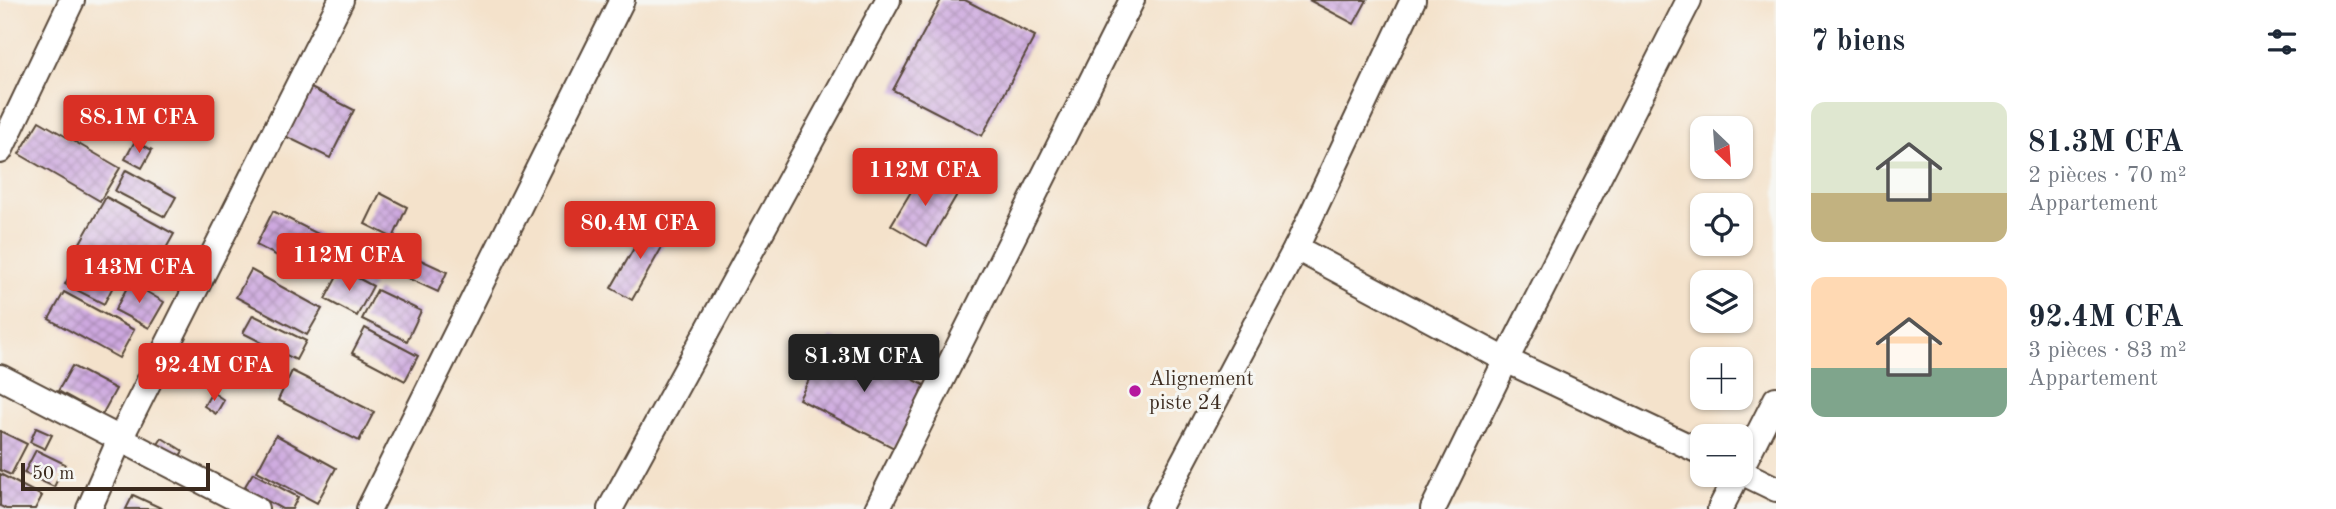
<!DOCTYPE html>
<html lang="fr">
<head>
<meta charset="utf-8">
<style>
	body { margin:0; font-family:"Old Standard TT",serif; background:#f2f2f3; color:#1f2937; height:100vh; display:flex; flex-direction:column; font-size:26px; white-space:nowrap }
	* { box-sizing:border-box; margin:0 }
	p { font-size:23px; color:#747a83 }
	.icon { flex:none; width:38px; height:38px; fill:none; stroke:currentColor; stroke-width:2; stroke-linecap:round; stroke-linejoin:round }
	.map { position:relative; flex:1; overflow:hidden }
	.panel { display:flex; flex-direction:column; background:#fff; width:560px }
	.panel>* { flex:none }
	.needle { width:46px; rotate:155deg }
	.buttons { position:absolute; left:1690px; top:116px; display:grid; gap:14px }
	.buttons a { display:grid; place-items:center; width:63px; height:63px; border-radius:14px; background:#fff; box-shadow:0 2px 5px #0004; font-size:35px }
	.scale { position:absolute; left:21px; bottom:18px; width:189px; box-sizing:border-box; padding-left:7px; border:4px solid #3b2a1e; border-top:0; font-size:19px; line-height:24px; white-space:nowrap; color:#3b2a1e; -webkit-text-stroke:5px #f6f6f2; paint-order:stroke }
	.price { position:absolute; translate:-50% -60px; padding:0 16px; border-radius:7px; background:#d93025; color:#fff; font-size:23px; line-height:46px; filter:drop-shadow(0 2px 4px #0008) }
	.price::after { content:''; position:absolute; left:50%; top:42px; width:21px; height:16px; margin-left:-10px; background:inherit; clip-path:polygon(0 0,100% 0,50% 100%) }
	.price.selected { background:#222; color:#fff }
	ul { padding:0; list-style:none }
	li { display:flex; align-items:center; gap:21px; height:175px; padding:0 35px }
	li span { display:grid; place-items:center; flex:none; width:196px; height:140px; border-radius:14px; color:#555 }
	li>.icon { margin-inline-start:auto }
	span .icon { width:84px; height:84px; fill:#fffc; stroke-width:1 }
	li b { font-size:30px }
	h2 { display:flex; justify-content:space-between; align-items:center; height:84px; padding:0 35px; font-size:30px }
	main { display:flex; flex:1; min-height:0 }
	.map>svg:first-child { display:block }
</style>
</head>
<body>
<main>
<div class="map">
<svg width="1776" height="509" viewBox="0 0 1776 509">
	<defs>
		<pattern id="building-cross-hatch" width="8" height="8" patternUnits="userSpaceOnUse" patternTransform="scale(1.75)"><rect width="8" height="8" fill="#cda8df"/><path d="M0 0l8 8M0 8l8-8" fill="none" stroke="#a889b4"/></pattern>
	</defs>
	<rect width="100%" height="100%" fill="#f6f6f2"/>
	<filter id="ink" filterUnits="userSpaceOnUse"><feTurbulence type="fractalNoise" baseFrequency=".0143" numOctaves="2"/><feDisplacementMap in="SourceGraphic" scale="14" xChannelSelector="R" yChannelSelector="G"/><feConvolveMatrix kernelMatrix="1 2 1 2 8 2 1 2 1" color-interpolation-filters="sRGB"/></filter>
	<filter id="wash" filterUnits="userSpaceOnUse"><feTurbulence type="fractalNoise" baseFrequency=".00686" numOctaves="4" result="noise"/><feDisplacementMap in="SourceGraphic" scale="28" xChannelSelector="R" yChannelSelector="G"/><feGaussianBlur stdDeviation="1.57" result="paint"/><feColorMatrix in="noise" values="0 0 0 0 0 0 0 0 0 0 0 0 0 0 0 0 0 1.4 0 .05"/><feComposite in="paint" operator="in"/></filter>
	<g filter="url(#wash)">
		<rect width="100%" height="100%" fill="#f4e2cb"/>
		<g id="blocks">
			<!-- building -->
			<g fill="url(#building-cross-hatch)">
				<polygon points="941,0 965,0 1035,36 982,136 893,90"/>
				<polygon points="1309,0 1367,0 1354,24"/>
				<polygon points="309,87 354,110 330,158 285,136"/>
				<polygon points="39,121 120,168 100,201 19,154"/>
				<polygon points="135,141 152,150 142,168 125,159"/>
				<polygon points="126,170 176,197 165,217 115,191"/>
				<polygon points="924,170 959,191 927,246 891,225"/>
				<polygon points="380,193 407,207 393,238 365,224"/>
				<polygon points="106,197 174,234 145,286 77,248"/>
				<polygon points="273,211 328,239 311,273 256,245"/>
				<polygon points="649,222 670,233 632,300 611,288"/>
				<polygon points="399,250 447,272 438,292 390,270"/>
				<polygon points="79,258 118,277 104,304 65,284"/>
				<polygon points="341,269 373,286 357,316 325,299"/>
				<polygon points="251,270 322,309 307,335 236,297"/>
				<polygon points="130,282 164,302 149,328 115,310"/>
				<polygon points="377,290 421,311 407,341 362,319"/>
				<polygon points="64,292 134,330 119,358 49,319"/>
				<polygon points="253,315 306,341 296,360 243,333"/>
				<polygon points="365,328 418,356 405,381 352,353"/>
				<polygon points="831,337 930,388 898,450 799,399"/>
				<polygon points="72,366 116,389 102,415 58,391"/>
				<polygon points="292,371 374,412 359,441 278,400"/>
				<polygon points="212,392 224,400 216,414 204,406"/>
				<polygon points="36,428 52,435 45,449 30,442"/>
				<polygon points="0,431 27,444 11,475 0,470"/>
				<polygon points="276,435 336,468 317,503 257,471"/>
				<polygon points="162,438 183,451 174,465 153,452"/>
				<polygon points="36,450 65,464 54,487 24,473"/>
				<polygon points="253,473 298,497 292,509 282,509 244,488"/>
				<polygon points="0,474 42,496 35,509 6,509 0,506"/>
				<polygon points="133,495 163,509 126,509"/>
			</g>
		</g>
	</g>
	<g filter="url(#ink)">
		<use href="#blocks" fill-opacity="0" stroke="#574638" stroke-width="2"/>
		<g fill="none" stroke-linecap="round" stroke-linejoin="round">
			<!-- minor casing -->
			<g stroke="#574638" stroke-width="28">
				<g id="minor">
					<polyline points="0,151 72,0"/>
					<polyline points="1296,248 1506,360 1703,453"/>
					<polyline points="0,377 256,509"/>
					<polyline points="1741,468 1776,399"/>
					<polyline points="1741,472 1776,489"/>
					<polyline points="89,509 120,439 341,0"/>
					<polyline points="369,509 622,0"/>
					<polyline points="610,509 888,0"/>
					<polyline points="877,509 1132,0"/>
					<polyline points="1158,509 1296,248 1413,0"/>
					<polyline points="1433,509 1506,360 1689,0"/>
					<polyline points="1720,509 1738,474"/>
				</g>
			</g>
			<!-- minor -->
			<use href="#minor" stroke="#fff" stroke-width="24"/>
		</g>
	</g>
	<!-- markers -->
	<circle fill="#b5179e" stroke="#f6f6f2" stroke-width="2.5" cx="1135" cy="391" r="7"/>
	<g text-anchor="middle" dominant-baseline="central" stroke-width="6" stroke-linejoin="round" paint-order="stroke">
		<!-- poi labels -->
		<g font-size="21" fill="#3b2a1e" stroke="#f6f6f2" text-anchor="start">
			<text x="1149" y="379">Alignement<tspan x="1149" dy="24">piste 24</tspan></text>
		</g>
	</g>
</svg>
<div class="buttons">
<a><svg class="needle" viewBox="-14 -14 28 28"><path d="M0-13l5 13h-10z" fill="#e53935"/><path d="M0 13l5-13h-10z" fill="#747a83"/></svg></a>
<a><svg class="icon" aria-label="locate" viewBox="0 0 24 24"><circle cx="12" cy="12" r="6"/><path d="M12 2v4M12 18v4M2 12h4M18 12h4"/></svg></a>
<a><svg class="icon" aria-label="layers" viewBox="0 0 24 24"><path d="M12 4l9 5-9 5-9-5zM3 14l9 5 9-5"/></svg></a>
<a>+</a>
<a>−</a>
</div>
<div class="scale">50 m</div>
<b class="price" style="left:139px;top:155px">88.1M CFA</b>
<b class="price" style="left:925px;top:208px">112M CFA</b>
<b class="price" style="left:640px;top:261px">80.4M CFA</b>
<b class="price" style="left:349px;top:293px">112M CFA</b>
<b class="price" style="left:139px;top:305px">143M CFA</b>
<b class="price selected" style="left:864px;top:394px">81.3M CFA</b>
<b class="price" style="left:214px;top:403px">92.4M CFA</b>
</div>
<section class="panel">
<h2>7 biens<svg class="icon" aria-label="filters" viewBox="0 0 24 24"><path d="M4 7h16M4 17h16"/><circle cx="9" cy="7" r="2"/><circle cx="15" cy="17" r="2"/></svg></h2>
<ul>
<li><span style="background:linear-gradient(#dfe7d0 65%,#c2b280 0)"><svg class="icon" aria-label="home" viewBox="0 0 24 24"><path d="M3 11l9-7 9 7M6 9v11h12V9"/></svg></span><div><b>81.3M CFA</b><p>2 pièces · 70 m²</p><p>Appartement</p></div></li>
<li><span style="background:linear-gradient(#ffd9b3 65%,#7fa58c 0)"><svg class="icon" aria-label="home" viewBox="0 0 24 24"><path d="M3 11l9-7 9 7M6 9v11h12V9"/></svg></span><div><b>92.4M CFA</b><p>3 pièces · 83 m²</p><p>Appartement</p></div></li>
</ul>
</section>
</main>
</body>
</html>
